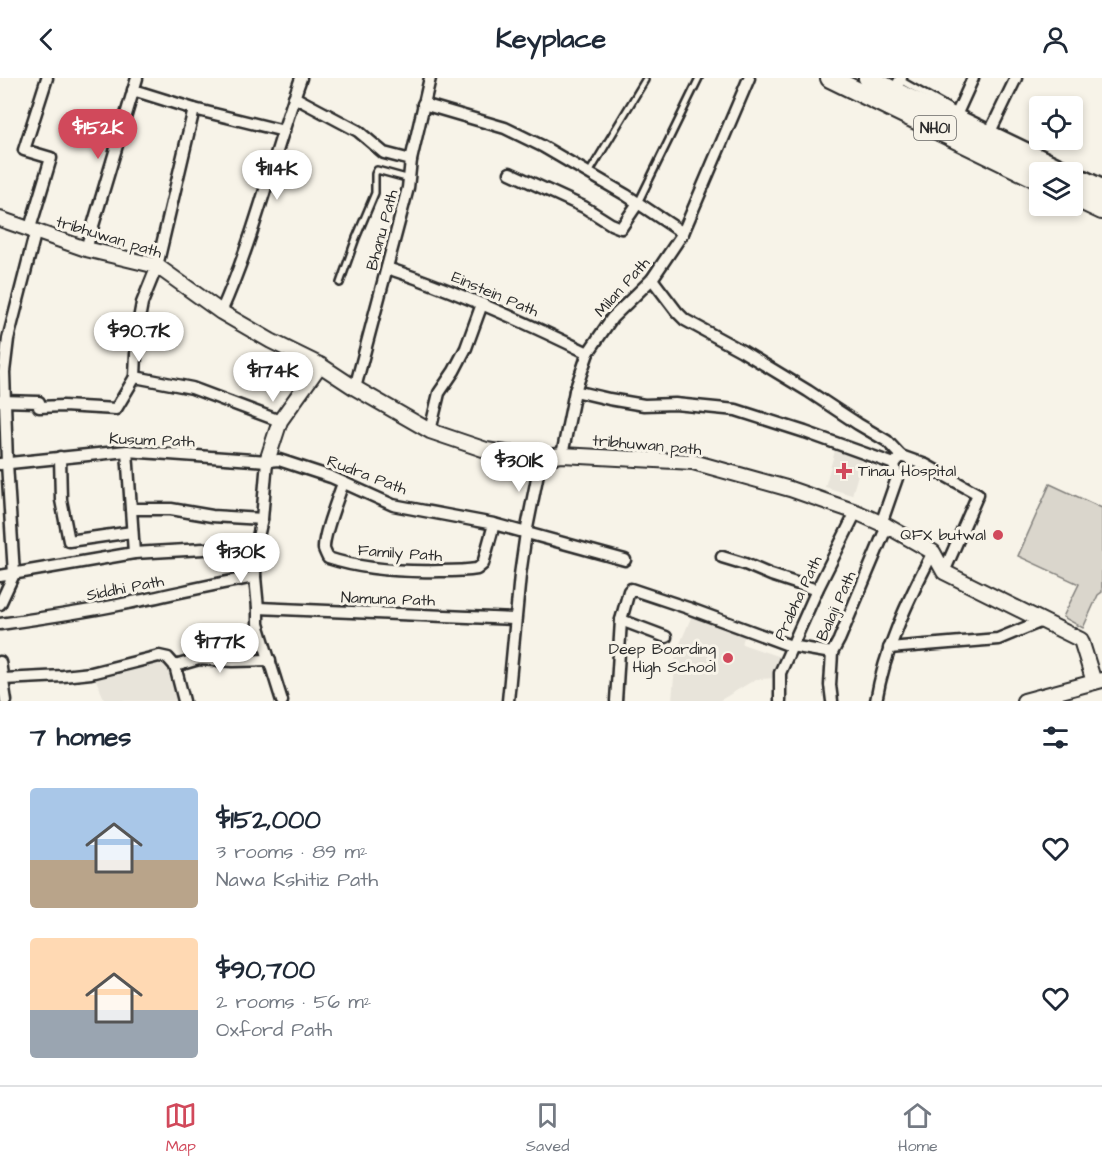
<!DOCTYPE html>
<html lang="en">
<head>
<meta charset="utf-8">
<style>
	body { margin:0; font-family:"Architects Daughter",sans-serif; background:#f2f2f3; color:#1f2937; height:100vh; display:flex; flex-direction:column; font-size:22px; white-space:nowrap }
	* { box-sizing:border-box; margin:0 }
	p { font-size:20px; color:#747a83 }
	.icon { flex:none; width:33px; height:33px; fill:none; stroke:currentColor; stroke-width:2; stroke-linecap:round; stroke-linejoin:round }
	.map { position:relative; height:623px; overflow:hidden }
	.details { display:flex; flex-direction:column; background:#fff; flex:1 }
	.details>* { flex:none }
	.controls { position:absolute; left:1029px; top:18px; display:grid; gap:12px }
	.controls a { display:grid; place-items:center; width:54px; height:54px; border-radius:6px; background:#fff; box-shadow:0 3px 9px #0003; font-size:30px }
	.price { position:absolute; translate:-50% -51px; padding:0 14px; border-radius:21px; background:#fff; color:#222; font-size:20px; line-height:39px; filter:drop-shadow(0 2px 3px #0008) }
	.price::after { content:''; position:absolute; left:50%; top:36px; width:18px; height:14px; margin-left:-9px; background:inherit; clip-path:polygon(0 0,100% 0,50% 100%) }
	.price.on { background:#d1495b; color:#fff }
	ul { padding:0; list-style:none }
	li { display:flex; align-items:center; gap:18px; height:150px; padding:0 30px }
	li span { display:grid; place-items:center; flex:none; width:168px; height:120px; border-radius:6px; color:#555 }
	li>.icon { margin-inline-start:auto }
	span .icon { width:72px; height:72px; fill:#fffc; stroke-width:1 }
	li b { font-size:26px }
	h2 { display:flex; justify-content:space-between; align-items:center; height:72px; padding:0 30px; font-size:26px }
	header { display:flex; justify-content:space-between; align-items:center; height:78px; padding:0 30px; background:#fff; font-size:27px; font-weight:700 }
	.tabs { display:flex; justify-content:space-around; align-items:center; height:84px; border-top:2px solid #e0e1e3; background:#fff; font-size:16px; color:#747a83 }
	.tabs a { display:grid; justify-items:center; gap:3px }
	.tabs .on { color:#d1495b }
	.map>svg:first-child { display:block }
</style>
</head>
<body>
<header><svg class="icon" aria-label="back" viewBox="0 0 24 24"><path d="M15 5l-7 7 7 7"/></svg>Keyplace<svg class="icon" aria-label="person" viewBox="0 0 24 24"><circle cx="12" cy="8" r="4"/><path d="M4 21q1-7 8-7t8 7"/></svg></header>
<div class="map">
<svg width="1102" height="623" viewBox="0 0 1102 623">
	<rect width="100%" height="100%" fill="#f7f3e8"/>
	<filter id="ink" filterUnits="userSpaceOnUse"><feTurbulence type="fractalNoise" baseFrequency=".0167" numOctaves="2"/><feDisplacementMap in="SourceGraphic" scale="12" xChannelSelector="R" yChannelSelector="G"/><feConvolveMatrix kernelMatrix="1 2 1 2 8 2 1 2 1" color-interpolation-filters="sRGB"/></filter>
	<g filter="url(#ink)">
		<!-- built -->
		<g fill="#e8e4da">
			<polygon points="836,369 864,376 852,417 825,409"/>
			<polygon points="693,535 745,556 742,566 786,581 780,600 756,601 719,623 672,623 676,575"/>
			<polygon points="161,582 170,586 182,623 105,623 96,602 134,588"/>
		</g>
		<!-- green -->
		<polygon fill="#dad6cc" stroke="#82807c" stroke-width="1.5" points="1050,406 1102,430 1102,514 1098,517 1083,550 1063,539 1079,506 1018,478"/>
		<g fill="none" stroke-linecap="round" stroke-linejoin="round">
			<!-- service casing -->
			<g stroke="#2b2b2b" stroke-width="10">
				<g id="service">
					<polyline points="900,2 957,34 1102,104"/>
					<polyline points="589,95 645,2"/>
					<polyline points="638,125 699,0"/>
					<polyline points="340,205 356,160 375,115 375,96 377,92 410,101"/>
				</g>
			</g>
			<!-- minor casing -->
			<g stroke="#2b2b2b" stroke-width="15">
				<g id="minor">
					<polyline points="133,12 194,31 157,188 142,225 137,252 135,299"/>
					<polyline points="894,13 901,0"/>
					<polyline points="294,19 358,53 384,75 411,82"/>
					<polyline points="423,26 505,50 542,68 626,117 683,155"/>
					<polyline points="194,31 284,53"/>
					<polyline points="954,42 973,0"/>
					<polyline points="987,60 1016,0"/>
					<polyline points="510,95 584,129 611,146 621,150 638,125"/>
					<polyline points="30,150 51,80 24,72 47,0"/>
					<polyline points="86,171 137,0"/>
					<path d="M 387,190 C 456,213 523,243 588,275"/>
					<polyline points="652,201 677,234 685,242 742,273 808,313 858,346 887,363 901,378"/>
					<path d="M 221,234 C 255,158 273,78 301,0"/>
					<polyline points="355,310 408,110 411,82 430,0"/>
					<polyline points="575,313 609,321 644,327 675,326 736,332 805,354 894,386 901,378 926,387 978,416 944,494"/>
					<polyline points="0,323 39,324 39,329 63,328 116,331 135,299 192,310 280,343"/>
					<polyline points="430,353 439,315 454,293 466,270 482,226"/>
					<polyline points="127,373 134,475 256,468"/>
					<polyline points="562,377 575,313 588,275 612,240 652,201 683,155 749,0"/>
					<polyline points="60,379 61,422 69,463 132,454"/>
					<polyline points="267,383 262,441 256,468 255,499 258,530 258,546 282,623"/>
					<polyline points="0,386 127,373 267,383 279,382 331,399 393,427 494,446 625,482"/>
					<path d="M 343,405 C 338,420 323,457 324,471 C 325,474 327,478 328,480 C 364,492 402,494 440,493 C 452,493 465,493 477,491 L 483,486 L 494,446"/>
					<polyline points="131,431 171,431 212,438 262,441"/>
					<polyline points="881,446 897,400 894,386"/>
					<polyline points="722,479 745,486 771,497 817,512"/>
					<polyline points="0,498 134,475"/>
					<polyline points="0,526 14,496 7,385 4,294 8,261 36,152"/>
					<polyline points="258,530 515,541"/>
					<polyline points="621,542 666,559"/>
					<path d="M 0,546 C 43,540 86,534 128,525 C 170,517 212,506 255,499"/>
					<polyline points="889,570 998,561 1042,543"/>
					<polyline points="0,584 6,623"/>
					<polyline points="3,601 63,598 91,595 159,578 168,580 175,588"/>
					<polyline points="184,623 175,588 199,581 233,583 270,582"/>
					<polyline points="508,623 520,497 526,455 541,380"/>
					<polyline points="616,623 621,542 629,513 631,511 688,530 791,568 832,575"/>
					<polyline points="780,623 780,595 817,512 856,434"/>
					<polyline points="832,623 830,607 832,575 839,562 887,448"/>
					<path d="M 876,623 C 885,570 908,522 933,474"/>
				</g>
			</g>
			<!-- tertiary casing -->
			<g stroke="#2b2b2b" stroke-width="18">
				<g id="tertiary">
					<polyline points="0,141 86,171 157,188 221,234 271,263 320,287 355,310 430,353 486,372 541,380 562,377 693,384 790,411 856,434 887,448 933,474 944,494 1081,562 1094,604"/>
					<polyline points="267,383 280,343 320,287"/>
					<polyline points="1024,623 1102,602"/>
				</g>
			</g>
			<!-- trunk casing -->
			<g stroke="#2b2b2b" stroke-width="22">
				<g id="trunk">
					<polyline points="830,0 1040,102"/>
					<polyline points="868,0 1057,94"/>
					<polyline points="1072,102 1102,116"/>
					<polyline points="1072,118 1102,132"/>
				</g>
			</g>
			<!-- service -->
			<use href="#service" stroke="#f7f3e8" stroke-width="5"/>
			<!-- minor -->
			<use href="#minor" stroke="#f7f3e8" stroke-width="10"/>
			<!-- tertiary -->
			<use href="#tertiary" stroke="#f7f3e8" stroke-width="14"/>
			<!-- trunk -->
			<use href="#trunk" stroke="#f7f3e8" stroke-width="18"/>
		</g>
	</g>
	<!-- markers -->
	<g fill="#d1495b" stroke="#f7f3e8" stroke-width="2">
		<path d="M841 384h6v6h6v6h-6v6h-6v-6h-6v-6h6z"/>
		<circle cx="998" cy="457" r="6"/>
		<circle cx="728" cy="580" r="6"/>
	</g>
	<g text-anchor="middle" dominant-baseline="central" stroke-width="6" stroke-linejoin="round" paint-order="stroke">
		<!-- shield labels -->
		<rect fill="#f7f3e8" stroke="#686764" stroke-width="1.5" x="914" y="38" width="42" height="24" rx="4.5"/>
		<g font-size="15" font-weight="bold" fill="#2b2b2b">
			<text x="935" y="50">NH01</text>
		</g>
		<!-- street labels -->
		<g font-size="16" fill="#2b2b2b" stroke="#f7f3e8">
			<text transform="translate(382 152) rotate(-75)">Bhanu Path</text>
			<text transform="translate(109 159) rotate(17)">tribhuwan path</text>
			<text transform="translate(622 209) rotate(-48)">Milan Path</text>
			<text transform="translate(495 216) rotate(23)">Einstein Path</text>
			<text transform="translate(152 362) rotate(2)">Kusum Path</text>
			<text transform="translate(647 367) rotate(5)">tribhuwan path</text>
			<text transform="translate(367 397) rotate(21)">Rudra Path</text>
			<text transform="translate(400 475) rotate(4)">Family Path</text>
			<text transform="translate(125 510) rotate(-11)">Siddhi Path</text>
			<text transform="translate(798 520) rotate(-65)">Prabha Path</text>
			<text transform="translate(388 521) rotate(2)">Namuna Path</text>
			<text transform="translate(836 528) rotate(-66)">Balaji Path</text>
		</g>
		<!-- poi labels -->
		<g font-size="16" fill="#2b2b2b" stroke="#f7f3e8" text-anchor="end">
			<text x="858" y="393" text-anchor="start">Tinau Hospital</text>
			<text x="986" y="457">QFX butwal</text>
			<text x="716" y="571">Deep Boarding<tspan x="716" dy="18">High School</tspan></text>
		</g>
	</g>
</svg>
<div class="controls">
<a><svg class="icon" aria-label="locate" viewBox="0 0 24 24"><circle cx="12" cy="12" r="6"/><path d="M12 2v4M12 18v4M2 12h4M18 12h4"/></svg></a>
<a><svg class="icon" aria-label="layers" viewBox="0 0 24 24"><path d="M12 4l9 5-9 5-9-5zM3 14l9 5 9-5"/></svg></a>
</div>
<b class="price on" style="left:98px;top:82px">$152K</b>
<b class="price" style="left:277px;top:123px">$114K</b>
<b class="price" style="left:139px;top:285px">$90.7K</b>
<b class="price" style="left:273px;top:325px">$174K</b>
<b class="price" style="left:519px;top:415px">$301K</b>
<b class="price" style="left:241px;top:506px">$130K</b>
<b class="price" style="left:220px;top:596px">$177K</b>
</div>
<section class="details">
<h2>7 homes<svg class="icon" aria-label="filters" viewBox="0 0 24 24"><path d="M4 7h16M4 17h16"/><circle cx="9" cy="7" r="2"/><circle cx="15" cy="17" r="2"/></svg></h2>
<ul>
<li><span style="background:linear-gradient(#a9c7e8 60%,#b9a48a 0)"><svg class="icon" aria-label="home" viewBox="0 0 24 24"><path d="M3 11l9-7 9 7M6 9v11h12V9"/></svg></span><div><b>$152,000</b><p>3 rooms · 89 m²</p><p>Nawa Kshitiz Path</p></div><svg class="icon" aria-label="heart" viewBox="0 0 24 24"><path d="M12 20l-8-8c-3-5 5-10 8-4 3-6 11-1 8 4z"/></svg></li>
<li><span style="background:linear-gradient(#ffd9b3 60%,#9aa5b1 0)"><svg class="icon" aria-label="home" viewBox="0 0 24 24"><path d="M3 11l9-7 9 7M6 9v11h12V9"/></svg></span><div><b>$90,700</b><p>2 rooms · 56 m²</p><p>Oxford Path</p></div><svg class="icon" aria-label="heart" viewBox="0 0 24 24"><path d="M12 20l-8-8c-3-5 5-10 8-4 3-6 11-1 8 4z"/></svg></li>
</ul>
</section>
<nav class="tabs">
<a class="on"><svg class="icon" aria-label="map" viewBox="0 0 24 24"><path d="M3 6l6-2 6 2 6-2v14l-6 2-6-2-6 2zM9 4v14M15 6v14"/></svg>Map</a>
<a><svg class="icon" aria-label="saved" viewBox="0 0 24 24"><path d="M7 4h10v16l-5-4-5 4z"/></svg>Saved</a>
<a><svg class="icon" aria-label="home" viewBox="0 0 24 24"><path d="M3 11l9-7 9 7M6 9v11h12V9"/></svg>Home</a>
</nav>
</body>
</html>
